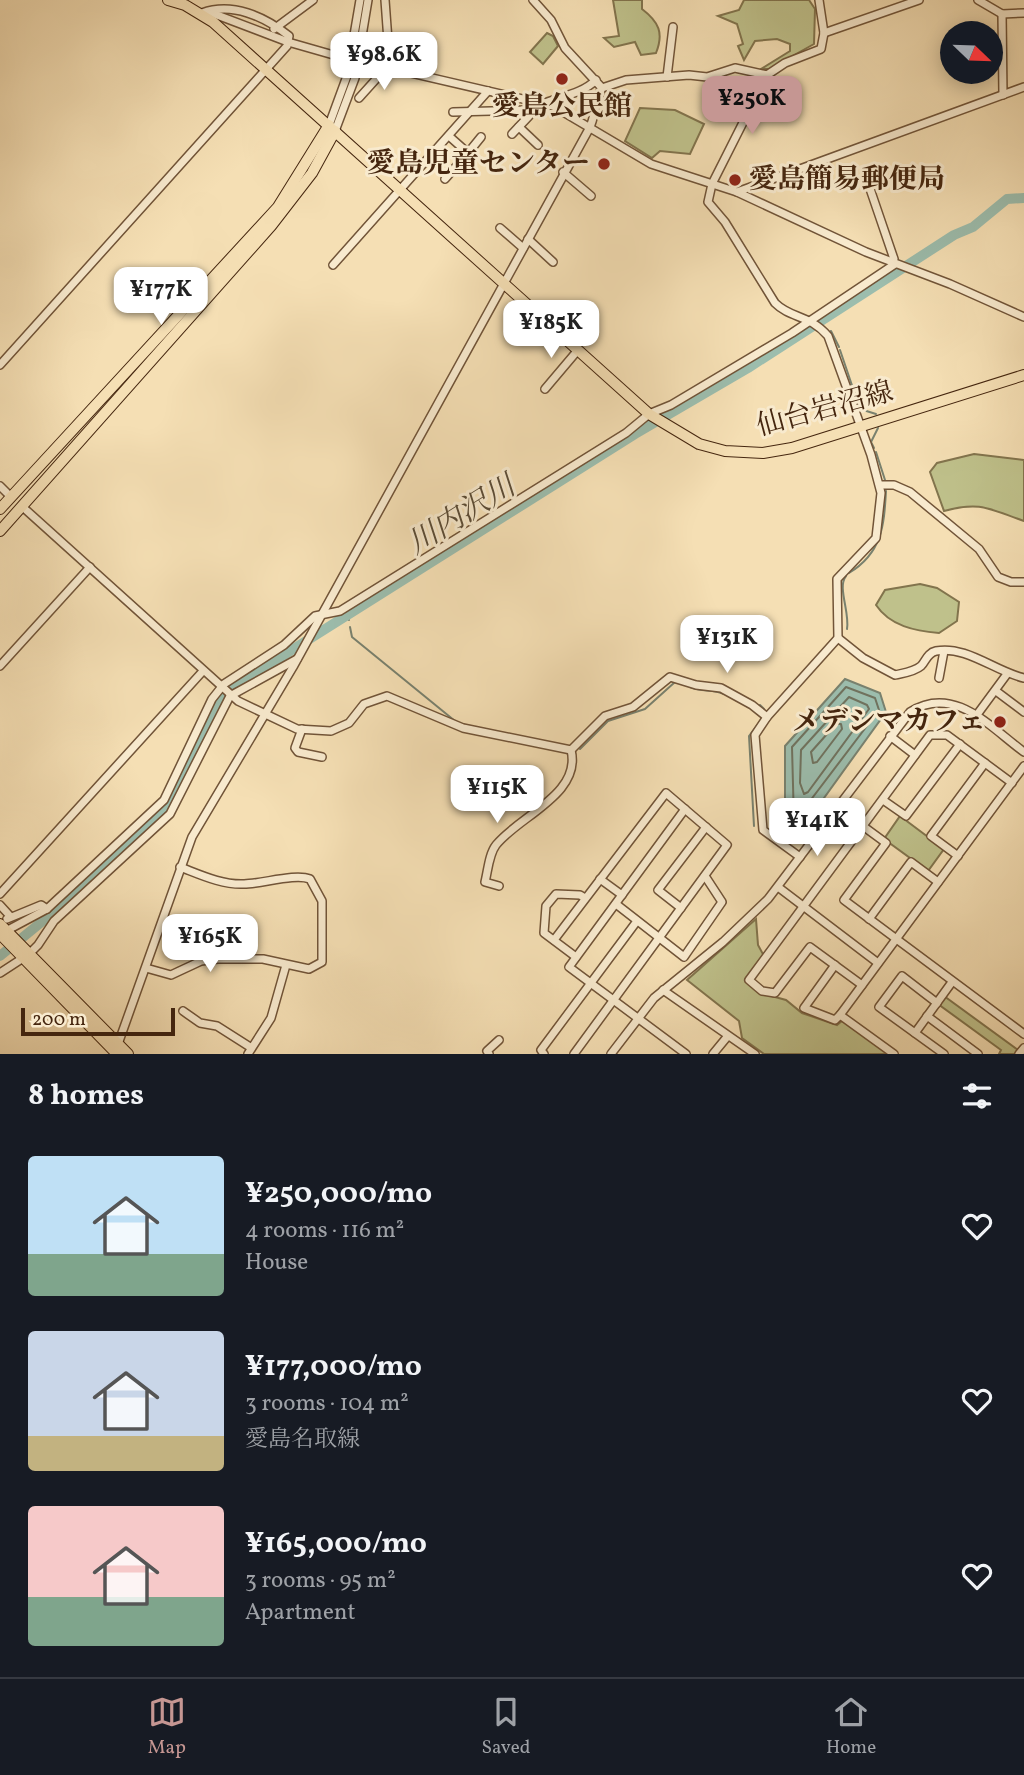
<!DOCTYPE html>
<html lang="en">
<head>
<meta charset="utf-8">
<style>
	body { margin:0; font-family:Vollkorn,"Noto Serif JP",serif; background:#242831; color:#f1f3f6; height:100vh; display:flex; flex-direction:column; font-size:26px; white-space:nowrap }
	* { box-sizing:border-box; margin:0 }
	p { font-size:23px; color:#9ea1a6 }
	.icon { flex:none; width:38px; height:38px; fill:none; stroke:currentColor; stroke-width:2; stroke-linecap:round; stroke-linejoin:round }
	.map { position:relative; height:1054px; overflow:hidden }
	.drawer { display:flex; flex-direction:column; background:#171b24; flex:1 }
	.drawer>* { flex:none }
	.needle { width:46px; rotate:113deg }
	.tools { position:absolute; left:940px; top:21px; display:grid; gap:14px }
	.tools a { display:grid; place-items:center; width:63px; height:63px; border-radius:50%; background:#171b24; box-shadow:0 4px 18px #0003; font-size:35px }
	.scale { position:absolute; left:21px; bottom:18px; width:154px; box-sizing:border-box; padding-left:7px; border:4px solid #45260f; border-top:0; font-size:19px; line-height:24px; white-space:nowrap; color:#45260f; -webkit-text-stroke:5px #f8eace; paint-order:stroke }
	.price { position:absolute; translate:-50% -60px; padding:0 16px; border-radius:14px; background:#fff; color:#222; font-size:23px; line-height:46px; filter:drop-shadow(0 2px 4px #0008) }
	.price::after { content:''; position:absolute; left:50%; top:42px; width:21px; height:16px; margin-left:-10px; background:inherit; clip-path:polygon(0 0,100% 0,50% 100%) }
	.price.on { background:#c59692; color:#111 }
	ul { padding:0; list-style:none }
	li { display:flex; align-items:center; gap:21px; height:175px; padding:0 28px }
	li span { display:grid; place-items:center; flex:none; width:196px; height:140px; border-radius:7px; color:#555 }
	li>.icon { margin-inline-start:auto }
	span .icon { width:84px; height:84px; fill:#fffc; stroke-width:1 }
	li b { font-size:30px }
	h2 { display:flex; justify-content:space-between; align-items:center; height:84px; padding:0 28px; font-size:30px }
	.tabs { display:flex; justify-content:space-around; align-items:center; height:98px; border-top:2px solid #363941; background:#171b24; font-size:19px; color:#9ea1a6 }
	.tabs a { display:grid; justify-items:center; gap:4px }
	.tabs .on { color:#c59692 }
	.map>svg:first-child { display:block }
</style>
</head>
<body>
<div class="map">
<svg width="1024" height="1054" viewBox="0 0 1024 1054">
	<rect width="100%" height="100%" fill="#f5dfb4"/>
	<filter id="stains"><feTurbulence type="fractalNoise" baseFrequency=".00286" numOctaves="4"/><feColorMatrix values="0 0 0 0 .2 0 0 0 0 .09 0 0 0 0 .02 0 0 0 .5 -.17"/></filter>
	<radialGradient id="worn" r=".72"><stop offset=".6" stop-color="#630" stop-opacity="0"/><stop offset="1" stop-color="#630" stop-opacity=".3"/></radialGradient>
	<!-- green -->
	<g fill="#bfc18b" stroke="#82744d" stroke-width="2">
		<path d="M 613,0 L 642,0 L 642,9 C 659,22 664,33 656,53 L 641,55 L 635,42 L 614,47 L 604,38 L 619,36 Z"/>
		<polygon points="744,0 809,0 815,9 814,44 769,69 761,69 790,51 790,44 777,39 755,41 744,60 738,46 743,44 737,24 718,16 739,10"/>
		<polygon points="547,33 553,36 558,46 543,64 530,52"/>
		<polygon points="640,108 675,110 704,124 690,154 660,151 652,158 625,141"/>
		<path d="M 974,454 L 1024,460 L 1024,521 C 989,509 981,501 944,511 L 930,472 L 937,463 Z"/>
		<path d="M 920,584 L 937,588 L 959,602 L 957,621 L 939,633 C 915,631 890,626 876,605 L 885,590 Z"/>
		<polygon points="900,816 944,849 928,871 884,839"/>
		<polygon points="756,919 758,945 764,956 746,980 760,993 786,1000 802,1013 837,1025 843,1020 889,1054 764,1054 742,1038 739,1021 687,980"/>
		<polygon points="944,996 1018,1050 1015,1054 999,1054 1001,1050 938,1004"/>
	</g>
	<!-- water -->
	<polygon fill="#9cbdad" stroke="#79816e" stroke-width="2" points="845,679 880,693 886,712 798,834 785,824 785,746"/>
	<g fill="none" stroke-linecap="round" stroke-linejoin="round">
		<!-- shore -->
		<g stroke="#70725e" stroke-width="2">
			<polygon points="846,687 875,698 879,710 794,822 792,747"/>
			<polygon points="849,697 867,705 869,709 808,792 804,794 800,783 801,750"/>
			<polygon points="836,724 841,724 842,729 817,762 813,763 811,752"/>
		</g>
		<!-- stream -->
		<g stroke="#79816e" stroke-width="2">
			<polyline points="821,322 823,323"/>
			<polyline points="831,331 839,347"/>
			<polyline points="840,350 860,409 876,414"/>
			<polyline points="874,448 871,442 878,428"/>
			<polyline points="876,452 885,480"/>
			<path d="M 849,573 C 882,553 884,526 886,491"/>
			<path d="M 846,576 C 837,587 850,612 847,629"/>
			<polyline points="346,615 349,620"/>
			<polyline points="350,627 352,637 455,721"/>
			<path d="M 690,687 C 703,692 712,689 724,694"/>
			<polyline points="760,705 764,709"/>
			<polyline points="580,749 608,721 645,709 675,682"/>
			<polyline points="754,826 749,736 761,720"/>
		</g>
		<!-- river -->
		<polyline stroke="#9cbdad" stroke-width="10" points="0,956 55,911 166,809 222,694 635,434 748,368 954,235 973,227 1007,199 1024,198"/>
		<!-- minor casing -->
		<g stroke="#715438" stroke-width="10">
			<g id="minor">
				<polyline points="385,0 390,68"/>
				<polyline points="533,0 551,20 565,48 602,88"/>
				<polyline points="978,0 1002,14 1024,13"/>
				<polyline points="209,12 288,42 351,60"/>
				<polyline points="1002,14 1003,95"/>
				<polyline points="274,29 313,0"/>
				<polyline points="824,33 919,0"/>
				<polyline points="359,61 553,106 651,164 737,192 866,252 950,284 1024,317"/>
				<polyline points="667,77 673,27"/>
				<polyline points="359,98 387,67"/>
				<polyline points="453,112 530,110"/>
				<polyline points="329,125 347,76 360,0"/>
				<polyline points="519,127 538,145"/>
				<polyline points="335,131 355,78 368,0"/>
				<path d="M 512,134 L 529,116 L 530,110 C 550,97 579,97 596,80"/>
				<polyline points="450,137 468,153 481,137"/>
				<polyline points="563,172 591,196"/>
				<polyline points="445,179 468,153"/>
				<polyline points="867,180 894,259 892,263"/>
				<polyline points="737,192 1024,87"/>
				<polyline points="500,228 523,248"/>
				<polyline points="528,239 553,262"/>
				<polyline points="333,265 488,91"/>
				<path d="M 0,365 L 287,46 L 289,36 C 264,16 232,2 202,13"/>
				<polyline points="545,389 578,350"/>
				<polyline points="880,485 894,485 910,492 979,549 998,577 1011,582 1024,582"/>
				<polyline points="0,486 8,494"/>
				<polyline points="26,510 238,701 297,729 331,731 349,723 364,704 387,696 463,728 571,750 605,716 633,707 670,677 696,685 721,688 752,705 767,717"/>
				<path d="M 838,638 L 863,658 L 895,675 C 903,673 914,672 921,666 C 926,661 927,653 936,651 C 966,645 996,672 1024,678"/>
				<polyline points="0,666 90,567"/>
				<polyline points="939,678 944,651"/>
				<polyline points="996,691 1024,712"/>
				<polyline points="976,716 1007,674"/>
				<polyline points="302,729 295,748 298,752 322,757"/>
				<polyline points="890,736 915,755"/>
				<polyline points="883,800 906,816 960,744"/>
				<polyline points="837,807 886,843 844,900 1024,1034"/>
				<polyline points="685,809 569,967 686,1054"/>
				<polyline points="958,856 931,836 985,763"/>
				<path d="M 800,857 L 763,830 L 755,735 L 767,717 L 838,638 L 837,579 L 876,538 L 881,493 L 871,455 L 828,336 C 809,314 791,319 775,303 L 725,222 L 708,202 L 712,184 L 767,75 L 785,63 L 821,49 L 824,33 L 819,0"/>
				<polyline points="600,879 622,895"/>
				<path d="M 499,886 L 485,882 C 488,870 489,854 496,845 C 519,816 582,794 571,750"/>
				<polyline points="778,887 878,963"/>
				<polyline points="0,894 203,671"/>
				<polyline points="616,904 684,957 722,902 705,876"/>
				<polyline points="0,905 10,916"/>
				<polyline points="681,908 658,890 706,827"/>
				<polyline points="7,919 41,905 47,909"/>
				<polyline points="869,919 911,862 938,882"/>
				<polyline points="6,931 47,909 164,800 212,699 224,684 284,645 315,616 340,611 626,433 649,414 671,405 792,333 895,264"/>
				<polyline points="554,940 666,793 727,845 574,1054"/>
				<polyline points="29,954 38,945 54,921 170,814 230,696 297,659"/>
				<polyline points="576,957 544,933 546,906 556,894 580,895 585,898"/>
				<polyline points="835,965 804,1008 835,1020 840,1015 894,1054"/>
				<path d="M 146,968 L 171,975 L 201,961 L 218,959 L 263,959 L 309,969 L 322,962 L 322,901 L 310,879 C 295,873 262,884 244,884 C 222,885 201,875 180,867"/>
				<polyline points="0,973 23,958"/>
				<polyline points="862,985 810,947 775,993 762,991 749,980 930,735 947,735 1012,783"/>
				<polyline points="663,990 755,1054"/>
				<polyline points="937,1003 902,976 879,1007 944,1054"/>
				<polyline points="183,1011 200,1023 217,1026 250,1047"/>
				<polyline points="840,1015 1024,766"/>
				<polyline points="927,1016 978,1054"/>
				<polyline points="915,1033 952,982"/>
				<path d="M 118,1044 L 192,837 L 293,667 L 589,129 C 596,116 594,102 602,88 L 626,80 L 689,75 L 707,77 L 735,68 L 767,75"/>
				<polyline points="248,1054 271,1018 286,965"/>
				<polyline points="489,1054 487,1051 499,1040"/>
				<polyline points="544,1054 541,1050 637,921"/>
				<path d="M 611,1054 L 654,998 L 723,942 L 768,899 L 910,712 C 954,684 990,727 1024,752"/>
				<polyline points="713,1054 727,1037"/>
				<polyline points="1019,1054 1024,1048"/>
			</g>
		</g>
		<!-- major casing -->
		<g stroke="#45260f" stroke-width="12">
			<g id="major">
				<polyline points="168,0 185,5 213,22 649,414 699,444 725,451 763,453 792,448 1024,375"/>
				<polyline points="0,509 278,207 329,125"/>
				<polyline points="0,531 271,226 312,173 335,131"/>
				<polyline points="0,924 128,1054"/>
				<polyline points="0,934 117,1054"/>
			</g>
		</g>
		<!-- minor -->
		<use href="#minor" stroke="#f8eace" stroke-width="7"/>
		<!-- major -->
		<use href="#major" stroke="#f5dfb4" stroke-width="10"/>
	</g>
	<!-- markers -->
	<g fill="#8f2418" stroke="#f8eace" stroke-width="2.5">
		<circle cx="562" cy="79" r="7"/>
		<circle cx="604" cy="164" r="7"/>
		<circle cx="735" cy="180" r="7"/>
		<circle cx="1000" cy="722" r="7"/>
	</g>
	<g text-anchor="middle" dominant-baseline="central" stroke-width="6" stroke-linejoin="round" paint-order="stroke">
		<!-- poi labels -->
		<g font-size="28" font-weight="bold" fill="#45260f" stroke="#f8eace" text-anchor="end">
			<text x="562" y="107" text-anchor="middle">愛島公民館</text>
			<text x="590" y="164">愛島児童センター</text>
			<text x="749" y="180" text-anchor="start">愛島簡易郵便局</text>
			<text x="986" y="722">メデシマカフェ</text>
		</g>
		<!-- street labels -->
		<g font-size="28" fill="#45260f" stroke="#f8eace">
			<text transform="translate(825 410) rotate(-15)">仙台岩沼線</text>
		</g>
		<!-- water labels -->
		<g font-size="30" font-style="italic" fill="#5b4c36" stroke="#f8eace">
			<text transform="translate(462 516) rotate(-32)">川内沢川</text>
		</g>
	</g>
	<rect width="100%" height="100%" filter="url(#stains)"/>
	<rect width="100%" height="100%" fill="url(#worn)"/>
</svg>
<div class="tools">
<a><svg class="needle" viewBox="-14 -14 28 28"><path d="M0-13l5 13h-10z" fill="#e53935"/><path d="M0 13l5-13h-10z" fill="#9ea1a6"/></svg></a>
</div>
<div class="scale">200 m</div>
<b class="price" style="left:384px;top:92px">¥98.6K</b>
<b class="price on" style="left:752px;top:136px">¥250K</b>
<b class="price" style="left:161px;top:327px">¥177K</b>
<b class="price" style="left:551px;top:360px">¥185K</b>
<b class="price" style="left:727px;top:675px">¥131K</b>
<b class="price" style="left:497px;top:825px">¥115K</b>
<b class="price" style="left:817px;top:858px">¥141K</b>
<b class="price" style="left:210px;top:974px">¥165K</b>
</div>
<section class="drawer">
<h2>8 homes<svg class="icon" aria-label="filters" viewBox="0 0 24 24"><path d="M4 7h16M4 17h16"/><circle cx="9" cy="7" r="2"/><circle cx="15" cy="17" r="2"/></svg></h2>
<ul>
<li><span style="background:linear-gradient(#bfe0f5 70%,#7fa58c 0)"><svg class="icon" aria-label="home" viewBox="0 0 24 24"><path d="M3 11l9-7 9 7M6 9v11h12V9"/></svg></span><div><b>¥250,000/mo</b><p>4 rooms · 116 m²</p><p>House</p></div><svg class="icon" aria-label="heart" viewBox="0 0 24 24"><path d="M12 20l-8-8c-3-5 5-10 8-4 3-6 11-1 8 4z"/></svg></li>
<li><span style="background:linear-gradient(#c9d6e8 75%,#c2b280 0)"><svg class="icon" aria-label="home" viewBox="0 0 24 24"><path d="M3 11l9-7 9 7M6 9v11h12V9"/></svg></span><div><b>¥177,000/mo</b><p>3 rooms · 104 m²</p><p>愛島名取線</p></div><svg class="icon" aria-label="heart" viewBox="0 0 24 24"><path d="M12 20l-8-8c-3-5 5-10 8-4 3-6 11-1 8 4z"/></svg></li>
<li><span style="background:linear-gradient(#f6c9c9 65%,#7fa58c 0)"><svg class="icon" aria-label="home" viewBox="0 0 24 24"><path d="M3 11l9-7 9 7M6 9v11h12V9"/></svg></span><div><b>¥165,000/mo</b><p>3 rooms · 95 m²</p><p>Apartment</p></div><svg class="icon" aria-label="heart" viewBox="0 0 24 24"><path d="M12 20l-8-8c-3-5 5-10 8-4 3-6 11-1 8 4z"/></svg></li>
</ul>
</section>
<nav class="tabs">
<a class="on"><svg class="icon" aria-label="map" viewBox="0 0 24 24"><path d="M3 6l6-2 6 2 6-2v14l-6 2-6-2-6 2zM9 4v14M15 6v14"/></svg>Map</a>
<a><svg class="icon" aria-label="saved" viewBox="0 0 24 24"><path d="M7 4h10v16l-5-4-5 4z"/></svg>Saved</a>
<a><svg class="icon" aria-label="home" viewBox="0 0 24 24"><path d="M3 11l9-7 9 7M6 9v11h12V9"/></svg>Home</a>
</nav>
</body>
</html>
